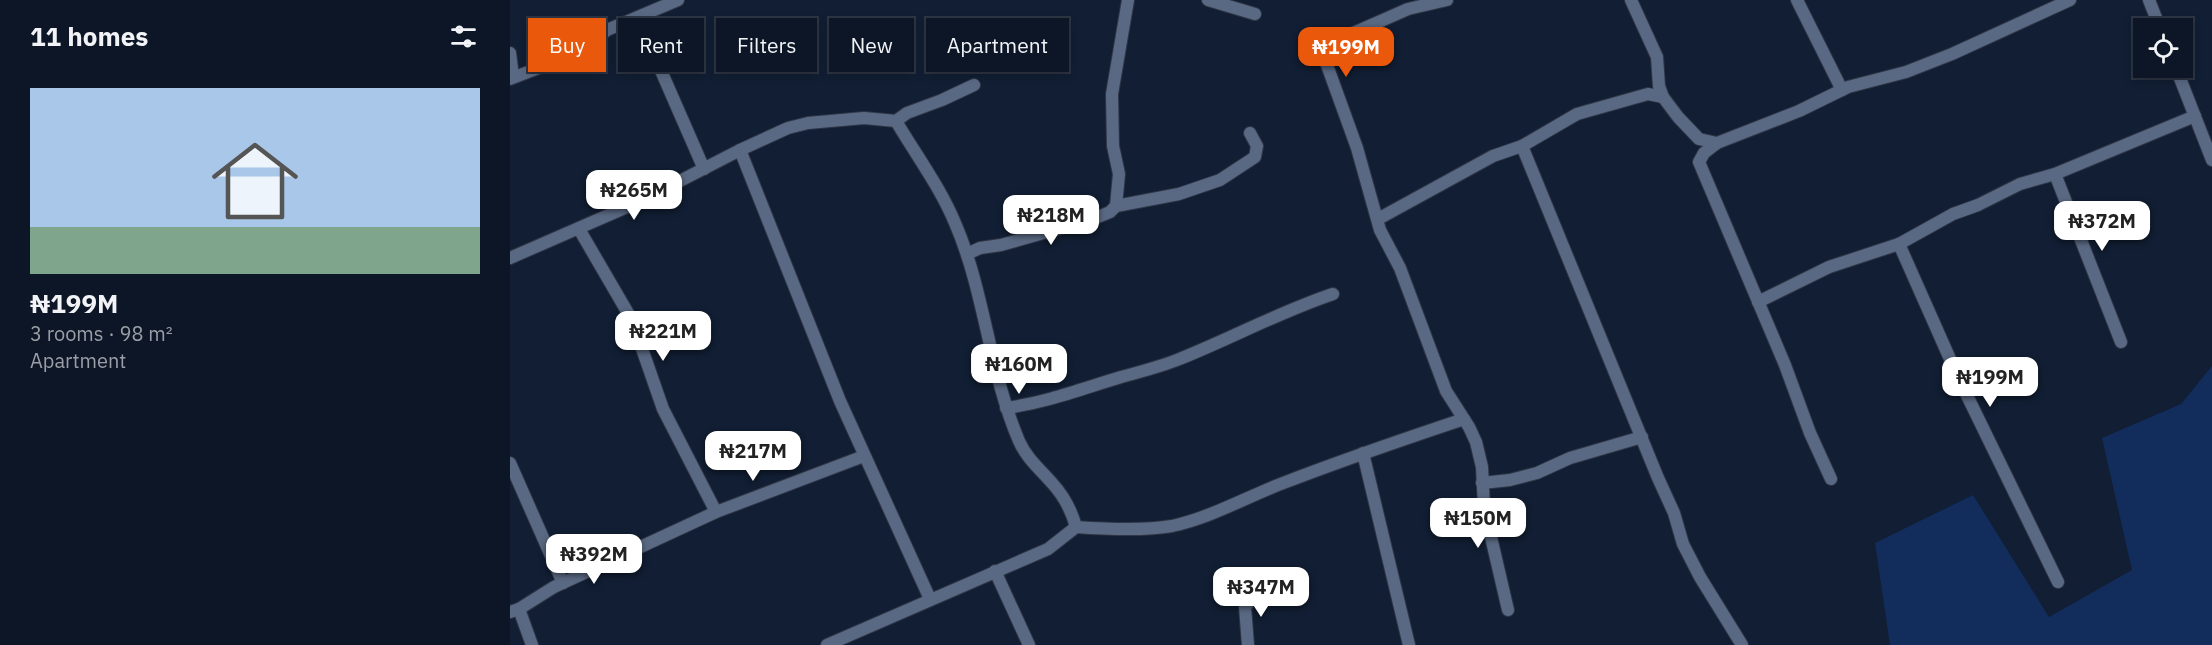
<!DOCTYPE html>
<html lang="en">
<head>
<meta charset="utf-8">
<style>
	body { margin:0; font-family:"IBM Plex Sans",sans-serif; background:#1b2332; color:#f1f3f6; height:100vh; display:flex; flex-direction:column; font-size:22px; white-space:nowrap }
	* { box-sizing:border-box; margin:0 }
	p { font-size:20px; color:#9a9fa7 }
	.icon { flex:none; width:33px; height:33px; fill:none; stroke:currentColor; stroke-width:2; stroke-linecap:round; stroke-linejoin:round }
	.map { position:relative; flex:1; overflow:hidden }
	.side { display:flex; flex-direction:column; background:#0d1626; width:510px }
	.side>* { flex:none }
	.banner { position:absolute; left:18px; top:18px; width:570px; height:54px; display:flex; gap:12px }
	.buttons { position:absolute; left:1623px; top:18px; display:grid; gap:12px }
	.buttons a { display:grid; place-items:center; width:60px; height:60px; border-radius:0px; background:#0d1626; box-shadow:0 3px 9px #0003,0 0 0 2px #2d3543; font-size:30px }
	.price { position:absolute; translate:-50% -51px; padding:0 14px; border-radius:12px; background:#fff; color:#222; font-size:20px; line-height:39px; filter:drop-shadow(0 2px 3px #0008) }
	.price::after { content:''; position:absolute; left:50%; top:36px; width:18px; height:14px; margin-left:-9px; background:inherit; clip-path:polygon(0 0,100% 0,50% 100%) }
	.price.selected { background:#ea580c; color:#fff }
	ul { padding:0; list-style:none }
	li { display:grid; align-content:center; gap:12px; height:318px; padding:0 30px }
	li+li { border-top:2px solid #2d3543 }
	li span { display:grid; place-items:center; height:186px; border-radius:0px; color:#555 }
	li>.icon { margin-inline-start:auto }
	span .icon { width:108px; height:108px; fill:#fffc; stroke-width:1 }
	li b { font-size:26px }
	h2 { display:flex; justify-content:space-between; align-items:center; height:72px; padding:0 30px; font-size:26px }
	.pill { padding:0 21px; border-radius:0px; background:#0d1626; box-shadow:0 3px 9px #0003,0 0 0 2px #2d3543; font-size:21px; line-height:54px }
	.pill.selected { background:#ea580c; color:#fff }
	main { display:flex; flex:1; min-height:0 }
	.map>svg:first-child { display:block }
</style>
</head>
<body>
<main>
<section class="side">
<h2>11 homes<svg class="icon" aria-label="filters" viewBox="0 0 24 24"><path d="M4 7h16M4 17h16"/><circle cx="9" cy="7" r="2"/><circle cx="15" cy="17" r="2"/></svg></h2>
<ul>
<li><span style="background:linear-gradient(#a9c7e8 75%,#7fa58c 0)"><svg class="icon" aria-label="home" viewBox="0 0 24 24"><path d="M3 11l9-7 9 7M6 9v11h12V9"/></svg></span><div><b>₦199M</b><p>3 rooms · 98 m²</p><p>Apartment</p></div></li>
</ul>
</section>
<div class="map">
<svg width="1702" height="645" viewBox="0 0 1702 645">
	<rect width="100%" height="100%" fill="#111e33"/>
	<!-- green -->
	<polygon fill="#122d5c" points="1702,366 1702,645 1380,645 1365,543 1463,495 1539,617 1622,570 1592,438 1671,404"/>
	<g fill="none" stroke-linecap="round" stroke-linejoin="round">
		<!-- street casing -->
		<g stroke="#2f3647" stroke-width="14">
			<g id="street">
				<polyline points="698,0 745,14"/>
				<polyline points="937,0 898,9 816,45 813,54 847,148 870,230 890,268 936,391 959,427 966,442 972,467 974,507 998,610"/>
				<polyline points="1121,0 1147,57 1149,86 1153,97 1168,117 1189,139 1207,143"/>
				<polyline points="1287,0 1332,90"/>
				<polyline points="1639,0 1650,28"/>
				<polyline points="128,18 194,169"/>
				<polyline points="0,53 3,76"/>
				<polyline points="1666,68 1702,160"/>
				<polyline points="0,79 39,64 82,42 97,30 168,0"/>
				<path d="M 386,121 C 406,155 430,187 445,223 C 475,292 479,371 509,441 C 517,459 530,469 542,483 C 553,495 562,512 566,527"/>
				<polyline points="1012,146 1148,478 1164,513 1173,544 1190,577 1232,645"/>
				<polyline points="230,150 330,401 420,599"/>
				<polyline points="1545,174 1611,342"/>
				<polyline points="606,206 609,174 603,146 602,94 618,0"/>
				<polyline points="868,219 983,156 1012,146 1067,114 1138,94 1153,97"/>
				<polyline points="69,229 122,320 153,409 206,512"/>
				<polyline points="1389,244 1448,377 1548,582"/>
				<polyline points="457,254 470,248 491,245 583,219 600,212 606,206 669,194 710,180 745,157 747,146 740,133"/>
				<polyline points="0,258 133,200 230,150 278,128 298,123 354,118 386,121 397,113 432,100 464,85"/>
				<polyline points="1248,302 1319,267 1389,244 1443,214 1468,205 1510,184 1545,174 1685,116"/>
				<path d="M 496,408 C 538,402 571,389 611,377 C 630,372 649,367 667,360 C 720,339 769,312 823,294"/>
				<polyline points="853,453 899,645"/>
				<polyline points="0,463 53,583"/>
				<polyline points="1321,479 1300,433 1275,365 1189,162 1194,153 1207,143 1289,111 1338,87 1396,72 1442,54 1560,0"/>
				<polyline points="972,483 1000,480 1027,473 1060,458 1132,437"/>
				<polyline points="485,571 519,645"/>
				<polyline points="9,609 22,645"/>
				<polyline points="0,612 9,609 44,587 206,512 354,456"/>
				<path d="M 317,645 L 538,549 L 566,527 C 595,529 634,531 662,526 C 699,518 733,499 768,485 C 830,461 891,440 954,419"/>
				<polyline points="738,645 735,607 740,601 767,594"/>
			</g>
		</g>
		<!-- street -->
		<use href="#street" stroke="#5a6983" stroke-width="12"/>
	</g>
</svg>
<div class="buttons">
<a><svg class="icon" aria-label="locate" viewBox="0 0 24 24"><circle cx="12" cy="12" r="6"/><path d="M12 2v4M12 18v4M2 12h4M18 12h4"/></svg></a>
</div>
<b class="price selected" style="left:836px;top:78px">₦199M</b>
<b class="price" style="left:124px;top:221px">₦265M</b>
<b class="price" style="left:541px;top:246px">₦218M</b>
<b class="price" style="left:1592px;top:252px">₦372M</b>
<b class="price" style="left:153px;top:362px">₦221M</b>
<b class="price" style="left:509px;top:395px">₦160M</b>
<b class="price" style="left:1480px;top:408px">₦199M</b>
<b class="price" style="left:243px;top:482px">₦217M</b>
<b class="price" style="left:968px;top:549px">₦150M</b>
<b class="price" style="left:84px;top:585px">₦392M</b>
<b class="price" style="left:751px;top:618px">₦347M</b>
<div class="banner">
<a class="pill selected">Buy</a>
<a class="pill">Rent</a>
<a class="pill">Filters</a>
<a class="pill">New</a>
<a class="pill">Apartment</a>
</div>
</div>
</main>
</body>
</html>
